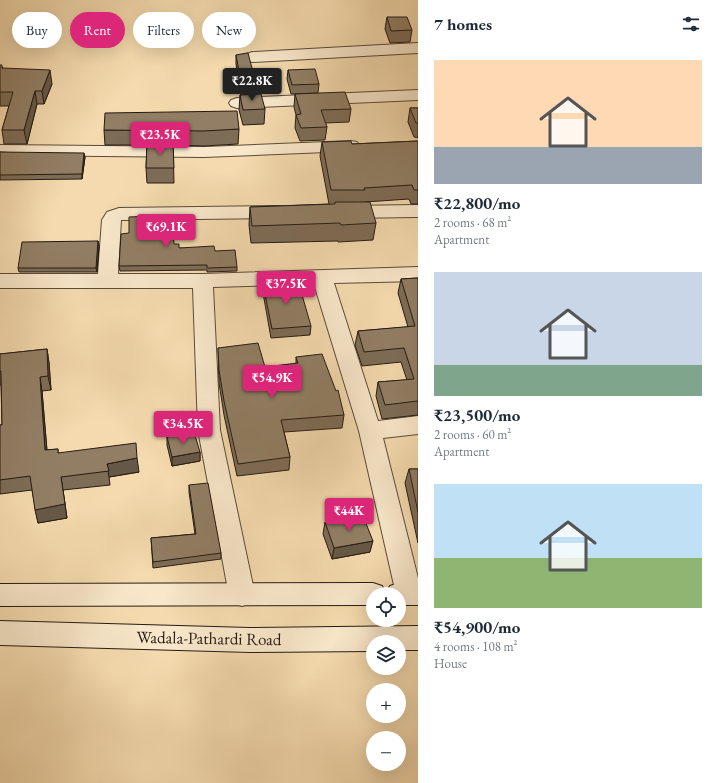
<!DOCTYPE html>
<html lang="en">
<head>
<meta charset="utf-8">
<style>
	body { margin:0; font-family:"EB Garamond",serif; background:#f2f2f3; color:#1f2937; height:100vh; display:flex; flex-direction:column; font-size:15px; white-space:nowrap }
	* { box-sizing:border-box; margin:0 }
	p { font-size:13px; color:#747a83 }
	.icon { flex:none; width:22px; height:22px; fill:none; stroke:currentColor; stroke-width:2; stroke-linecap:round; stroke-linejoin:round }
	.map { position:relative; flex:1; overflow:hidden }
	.panel { display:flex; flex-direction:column; background:#fff; width:300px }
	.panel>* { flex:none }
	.top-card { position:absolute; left:12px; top:12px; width:346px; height:36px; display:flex; gap:8px }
	.buttons { position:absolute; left:366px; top:587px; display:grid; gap:8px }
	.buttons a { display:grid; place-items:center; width:40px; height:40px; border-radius:50%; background:#fff; box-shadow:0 4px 16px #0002; font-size:20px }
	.price { position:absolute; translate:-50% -34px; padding:0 9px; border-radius:4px; background:#db2777; color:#fff; font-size:13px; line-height:26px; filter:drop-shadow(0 1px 2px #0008) }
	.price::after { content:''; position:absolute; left:50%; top:24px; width:12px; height:9px; margin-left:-6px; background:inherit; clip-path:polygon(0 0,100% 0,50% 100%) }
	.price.current { background:#222; color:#fff }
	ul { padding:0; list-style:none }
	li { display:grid; align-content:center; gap:8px; height:212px; padding:0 16px }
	li span { display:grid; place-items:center; height:124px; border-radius:0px; color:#555 }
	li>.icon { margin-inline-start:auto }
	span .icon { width:72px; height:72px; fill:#fffc; stroke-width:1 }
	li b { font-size:17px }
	h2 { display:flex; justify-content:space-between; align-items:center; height:48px; padding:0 16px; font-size:17px }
	.pill { padding:0 14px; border-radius:18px; background:#fff; box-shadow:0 4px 16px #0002; font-size:14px; line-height:36px }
	.pill.current { background:#db2777; color:#fff }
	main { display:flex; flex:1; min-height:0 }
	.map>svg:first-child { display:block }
</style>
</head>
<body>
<main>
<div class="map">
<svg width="418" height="783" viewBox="0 0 418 783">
	<rect width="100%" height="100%" fill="#f4daae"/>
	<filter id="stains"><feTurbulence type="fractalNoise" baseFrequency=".005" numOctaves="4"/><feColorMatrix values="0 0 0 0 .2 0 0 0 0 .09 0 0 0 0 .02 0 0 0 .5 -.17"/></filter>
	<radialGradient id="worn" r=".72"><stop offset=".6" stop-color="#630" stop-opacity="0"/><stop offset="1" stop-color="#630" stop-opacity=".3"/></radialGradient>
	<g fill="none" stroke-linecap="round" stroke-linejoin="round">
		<!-- street casing -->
		<g stroke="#5a4b3a" stroke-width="2">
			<g id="street">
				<polygon points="418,43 418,53 252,62 247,60 244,57 247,54 252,52"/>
				<polygon points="418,90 418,100 237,108 231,106 229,103 231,100 237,98"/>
				<polygon points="351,141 357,142 360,146 357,150 351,151 204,157 0,155 0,145 204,147"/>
				<polygon points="418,205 418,217 343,218 336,216 334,212 336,208 343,206"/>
				<polygon points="279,206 286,208 288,212 286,216 279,218 121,220 118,274 203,274 418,267 418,281 334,283 378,421 418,416 418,434 383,438 418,578 418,602 409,605 400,602 399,594 396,594 359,431 314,284 213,287 220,430 255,595 251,603 242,606 233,603 229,595 198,430 193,288 0,288 0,274 98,274 102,220 107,212 119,208"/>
			</g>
		</g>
		<!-- secondary casing -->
		<g stroke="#261b14" stroke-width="2">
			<g id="secondary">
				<polygon points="373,583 382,586 386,594 373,594 373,605 0,606 0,584"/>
				<polygon points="399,583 418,583 418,605 399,605 399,594 386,594 390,586"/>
				<polygon points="0,621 250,628 418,626 418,650 399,650 399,642 373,642 373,651 250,652 0,645"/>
			</g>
		</g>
		<!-- street -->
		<use href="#street" fill="#f8e7ca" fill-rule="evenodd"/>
		<!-- secondary -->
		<use href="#secondary" fill="#f8e7ca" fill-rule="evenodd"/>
	</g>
	<!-- wall -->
	<g fill="#7d6c56" stroke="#261b14">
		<polygon points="387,17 412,30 410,42 390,43 385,29"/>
		<polygon points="236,55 257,87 257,94 265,109 264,124 243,125 239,110 240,95 241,95 236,64"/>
		<polygon points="0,65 3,68 52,84 44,104 37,104 27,144 4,144 2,130 9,106 0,106"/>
		<polygon points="288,70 319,84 318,93 291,94 287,79"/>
		<polygon points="295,94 351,109 349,122 325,123 327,127 325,140 300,141 295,128 296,115 294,107"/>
		<polygon points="410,108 418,108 418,138 414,137 408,122"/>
		<polygon points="239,129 238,144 204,146 173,145 174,183 147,183 146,168 147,145 105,145 104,130"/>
		<polygon points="418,141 418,204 411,204 409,199 365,202 376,223 373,240 338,242 338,241 251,243 249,225 250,207 329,204 320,156 322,142 352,144"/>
		<polygon points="0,152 85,157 82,179 0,180"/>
		<polygon points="151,223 174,244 179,248 215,251 237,267 237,271 207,272 207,270 120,271 119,266 129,233"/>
		<polygon points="98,241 99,246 97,272 19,272 18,268"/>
		<polygon points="418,278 418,415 382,419 376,396 378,382 407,380 401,362 362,366 355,345 358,331 408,327 398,293 401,279"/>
		<polygon points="263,284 311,326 310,335 271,338 263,293"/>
		<polygon points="218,348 265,367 296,364 296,357 344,415 342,428 284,432 290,457 289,470 237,476 224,415 219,383"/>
		<polygon points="47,349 49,363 51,390 42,391 47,450 58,449 58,453 139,472 109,477 110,485 63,490 67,518 38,523 32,490 0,494 0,425 2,425 1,385 0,385 0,354"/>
		<polygon points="167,437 200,452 200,461 172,466 167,445"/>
		<polygon points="409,469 418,469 418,543 405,483"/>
		<polygon points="189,485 221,553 221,559 153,568 151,538 195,534 189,492"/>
		<polygon points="325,522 370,552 332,559 323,534"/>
	</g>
	<!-- shaded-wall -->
	<g fill="#665846" stroke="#261b14">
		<polygon points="50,70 52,84 44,104 42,91"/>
		<polygon points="35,91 37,104 27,144 24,130"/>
		<polygon points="84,153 85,157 82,179 82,174"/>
		<polygon points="98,241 99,246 97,272 96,268"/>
		<polygon points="47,349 49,363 51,390 48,376"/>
		<polygon points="40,377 42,391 48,464 45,450"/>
		<polygon points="200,452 200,461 172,466 172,457"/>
		<polygon points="137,458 139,472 109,477 107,464"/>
		<polygon points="61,477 67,518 38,523 35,510"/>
		<polygon points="373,541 370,552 332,559 334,548"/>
	</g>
	<!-- building -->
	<g fill="#917e64" stroke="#261b14">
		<polygon points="387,17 407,17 412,30 391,31"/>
		<polygon points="247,53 248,53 257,87 242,88 236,55"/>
		<polygon points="0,65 2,65 2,68 50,70 42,91 35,91 24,130 2,130 13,92 0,92"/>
		<polygon points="315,69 319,84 292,85 288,70"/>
		<polygon points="345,92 351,109 321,110 327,127 301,128 296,115 301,114 295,94"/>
		<polygon points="261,94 265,109 243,110 240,95"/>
		<polygon points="410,108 418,108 418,123 416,123"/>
		<polygon points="237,111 239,129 204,131 104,130 105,113"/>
		<polygon points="351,141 352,144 418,141 418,190 414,190 412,185 364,188 365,190 331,190 322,142"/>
		<polygon points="147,143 173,143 174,168 146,168"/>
		<polygon points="0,152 84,153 82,174 0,175"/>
		<polygon points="335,202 370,202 376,223 341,225 340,223 252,226 250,207 335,204"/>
		<polygon points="151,216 151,223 173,223 174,244 179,244 179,248 214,246 215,251 235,250 237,267 207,268 207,265 119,266 121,234 129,233 129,217"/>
		<polygon points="98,241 96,268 18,268 22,242"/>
		<polygon points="418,278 418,401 385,405 378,382 414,379 404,348 364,352 358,331 415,326 401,279"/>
		<polygon points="298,281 311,326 272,329 263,284"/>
		<polygon points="258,343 265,367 298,363 296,357 322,354 336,391 338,390 344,415 281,420 290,457 238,464 224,401 219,370 218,348"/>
		<polygon points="47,349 48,376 40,377 45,450 58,449 58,453 136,443 137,458 107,464 109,471 61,477 65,504 35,510 30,476 0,480 0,425 2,425 1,371 0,371 0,354"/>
		<polygon points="194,432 200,452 172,457 167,437"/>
		<polygon points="409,469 418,469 418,512"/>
		<polygon points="208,483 221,553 153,562 151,538 196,534 189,485"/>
		<polygon points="363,516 373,541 334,548 325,522"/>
	</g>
	<g text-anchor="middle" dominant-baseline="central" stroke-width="3" stroke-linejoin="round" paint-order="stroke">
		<!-- near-street labels -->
		<g font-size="17" fill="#261b14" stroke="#f8e7ca">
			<text transform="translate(209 638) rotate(1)">Wadala-Pathardi Road</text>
		</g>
	</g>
	<rect width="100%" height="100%" filter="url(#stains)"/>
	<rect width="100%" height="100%" fill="url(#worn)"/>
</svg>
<div class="buttons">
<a><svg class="icon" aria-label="locate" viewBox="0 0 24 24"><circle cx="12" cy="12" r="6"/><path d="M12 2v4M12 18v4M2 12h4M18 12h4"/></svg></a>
<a><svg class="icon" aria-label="layers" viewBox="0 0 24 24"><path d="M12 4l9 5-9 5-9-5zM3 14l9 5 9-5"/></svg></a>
<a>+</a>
<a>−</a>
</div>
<b class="price current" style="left:252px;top:102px">₹22.8K</b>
<b class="price" style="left:160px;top:156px">₹23.5K</b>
<b class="price" style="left:166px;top:248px">₹69.1K</b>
<b class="price" style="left:286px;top:305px">₹37.5K</b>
<b class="price" style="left:272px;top:399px">₹54.9K</b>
<b class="price" style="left:183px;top:445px">₹34.5K</b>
<b class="price" style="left:349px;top:532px">₹44K</b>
<div class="top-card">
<a class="pill">Buy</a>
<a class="pill current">Rent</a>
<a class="pill">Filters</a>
<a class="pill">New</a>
</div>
</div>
<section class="panel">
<h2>7 homes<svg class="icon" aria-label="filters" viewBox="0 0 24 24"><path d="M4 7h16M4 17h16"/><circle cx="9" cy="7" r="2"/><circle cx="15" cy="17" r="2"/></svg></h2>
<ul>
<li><span style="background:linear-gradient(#ffd9b3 70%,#9aa5b1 0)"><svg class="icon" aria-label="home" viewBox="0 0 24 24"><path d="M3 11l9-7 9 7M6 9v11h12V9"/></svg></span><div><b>₹22,800/mo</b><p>2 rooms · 68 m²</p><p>Apartment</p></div></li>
<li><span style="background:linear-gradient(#c9d6e8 75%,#7fa58c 0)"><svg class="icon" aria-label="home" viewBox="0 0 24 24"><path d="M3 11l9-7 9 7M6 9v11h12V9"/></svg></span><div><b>₹23,500/mo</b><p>2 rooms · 60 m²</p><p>Apartment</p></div></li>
<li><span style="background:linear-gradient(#bfe0f5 60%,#8fb573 0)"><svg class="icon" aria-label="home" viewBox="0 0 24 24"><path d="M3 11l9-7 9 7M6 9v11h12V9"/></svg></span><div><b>₹54,900/mo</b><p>4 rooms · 108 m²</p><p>House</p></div></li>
</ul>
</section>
</main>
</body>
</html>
